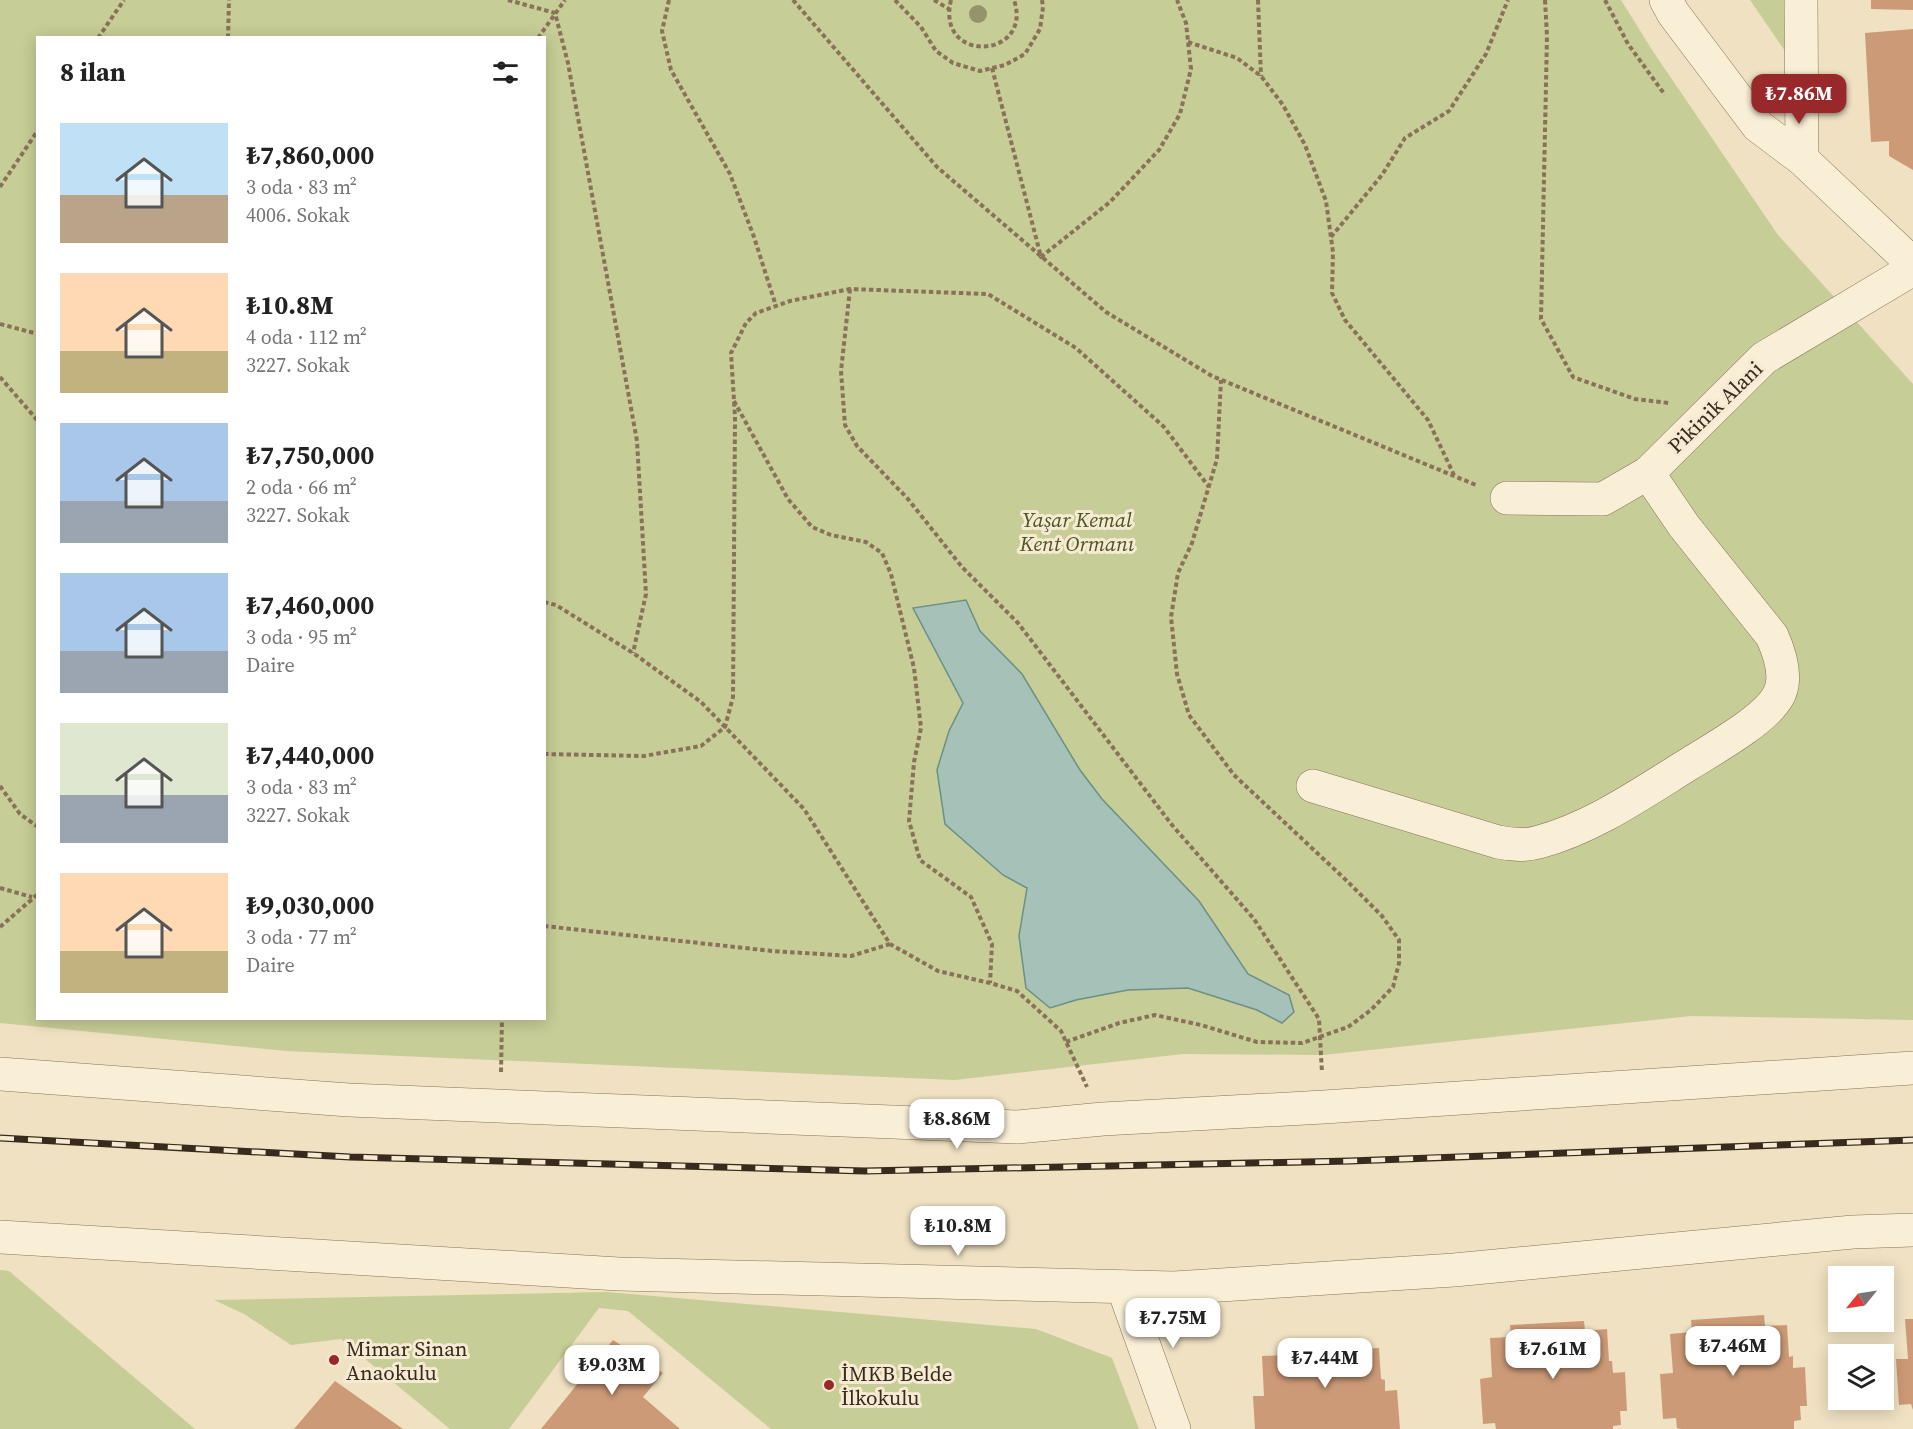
<!DOCTYPE html>
<html lang="tr">
<head>
<meta charset="utf-8">
<style>
	body { margin:0; font-family:"Source Serif 4",serif; background:#f2f2f2; color:#222; height:100vh; display:flex; flex-direction:column; font-size:22px; white-space:nowrap }
	* { box-sizing:border-box; margin:0 }
	p { font-size:20px; color:#767676 }
	.icon { flex:none; width:33px; height:33px; fill:none; stroke:currentColor; stroke-width:2; stroke-linecap:round; stroke-linejoin:round }
	.map { position:relative; flex:1; overflow:hidden }
	.drawer { position:absolute; left:36px; top:36px; width:510px; height:984px; display:flex; flex-direction:column; background:#fff; border-radius:0px; box-shadow:0 3px 15px #0003 }
	.drawer>* { flex:none }
	.needle { width:39px; rotate:240deg }
	.fabs { position:absolute; left:1828px; top:1266px; display:grid; gap:12px }
	.fabs a { display:grid; place-items:center; width:66px; height:66px; border-radius:0px; background:#fff; box-shadow:0 3px 15px #0003; font-size:30px }
	.price { position:absolute; translate:-50% -51px; padding:0 14px; border-radius:12px; background:#fff; color:#222; font-size:20px; line-height:39px; filter:drop-shadow(0 2px 3px #0008) }
	.price::after { content:''; position:absolute; left:50%; top:36px; width:18px; height:14px; margin-left:-9px; background:inherit; clip-path:polygon(0 0,100% 0,50% 100%) }
	.price.selected { background:#99282b; color:#fff }
	ul { padding:0; list-style:none }
	li { display:flex; align-items:center; gap:18px; height:150px; padding:0 24px }
	li span { display:grid; place-items:center; flex:none; width:168px; height:120px; border-radius:0px; color:#555 }
	li>.icon { margin-inline-start:auto }
	span .icon { width:72px; height:72px; fill:#fffc; stroke-width:1 }
	li b { font-size:26px }
	h2 { display:flex; justify-content:space-between; align-items:center; height:72px; padding:0 24px; font-size:26px }
	.map>svg:first-child { display:block }
</style>
</head>
<body>
<div class="map">
<svg width="1913" height="1429" viewBox="0 0 1913 1429">
	<rect width="100%" height="100%" fill="#efe1c2"/>
	<!-- green -->
	<g fill="#c7cd96" fill-rule="evenodd">
		<path d="M 0,0 L 1621,0 L 1654,53 L 1778,235 L 1913,384 L 1913,1020 L 1691,1016 L 1323,1055 L 1183,1054 L 955,1080 L 286,1051 L 0,1023 ZM 38,38 L 544,38 L 544,1018 L 38,1018 Z"/>
		<polygon points="1750,0 1785,0 1785,51"/>
		<polygon points="0,1270 9,1271 195,1429 0,1429"/>
		<polygon points="607,1292 1036,1329 1112,1358 1139,1429 771,1429 628,1311 599,1308 509,1429 450,1429 341,1339 291,1345 244,1314 214,1300"/>
	</g>
	<!-- water -->
	<polygon fill="#a5c1b8" stroke="#6b9086" stroke-width="1.5" points="966,600 980,631 1022,674 1080,770 1102,799 1199,901 1248,974 1289,995 1294,1012 1282,1023 1257,1010 1188,988 1128,990 1076,1000 1050,1008 1026,988 1019,936 1027,888 1003,875 945,824 937,770 949,731 963,703 913,608"/>
	<!-- building -->
	<g fill="#cd9a77">
		<polygon points="1871,0 1913,0 1913,10 1871,9"/>
		<polygon points="1913,29 1913,170 1889,156 1889,141 1871,142 1865,33"/>
		<polygon points="1764,1315 1765,1326 1787,1325 1789,1357 1793,1356 1793,1368 1805,1367 1807,1406 1800,1406 1801,1420 1794,1421 1794,1429 1681,1429 1677,1428 1676,1418 1663,1419 1660,1374 1673,1373 1670,1334 1692,1332 1691,1320"/>
		<polygon points="1905,1319 1913,1319 1913,1410 1911,1404 1899,1405 1896,1359 1908,1359"/>
		<polygon points="1584,1321 1585,1331 1607,1329 1609,1361 1612,1361 1613,1373 1625,1372 1627,1411 1620,1411 1621,1425 1613,1426 1613,1429 1496,1429 1495,1423 1483,1424 1480,1379 1492,1377 1490,1338 1511,1337 1510,1325"/>
		<polygon points="1356,1339 1358,1349 1379,1348 1381,1379 1385,1380 1385,1391 1397,1390 1400,1429 1255,1429 1253,1396 1264,1396 1262,1356 1284,1355 1283,1343"/>
		<polygon points="613,1340 663,1373 643,1397 680,1429 541,1429"/>
		<polygon points="335,1381 403,1429 294,1429"/>
	</g>
	<g fill="none" stroke-linecap="round" stroke-linejoin="round">
		<!-- minor casing -->
		<g stroke="#897259" stroke-width="34">
			<g id="minor">
				<polyline points="1666,0 1673,13 1758,126 1802,159 1913,264"/>
				<polyline points="1801,0 1802,159"/>
				<polyline points="1507,498 1603,499 1648,473 1764,358 1913,269"/>
				<path d="M 1313,786 L 1498,842 C 1512,845 1525,846 1539,842 C 1594,827 1642,793 1689,764 C 1713,749 1763,721 1777,698 C 1789,680 1780,654 1772,636 L 1684,526 L 1648,473"/>
				<polyline points="0,1074 349,1100 1017,1127 1103,1119 1324,1107 1913,1068"/>
				<polyline points="0,1237 619,1274 1174,1288 1454,1270 1853,1232 1913,1230"/>
				<polyline points="1123,1287 1174,1429"/>
			</g>
		</g>
		<!-- path -->
		<g stroke="#897259" stroke-width="4" stroke-dasharray="4.5 3" stroke-linecap="butt">
			<polyline points="508,0 555,13 568,63 637,441 646,594 633,653"/>
			<polyline points="669,0 662,31 671,70 730,174 754,237 776,306"/>
			<polyline points="793,0 937,167 1106,312 1212,376 1476,485"/>
			<polyline points="895,0 921,27 936,51 953,63 980,71 1005,65 1025,54 1040,29 1043,7 1042,0"/>
			<polyline points="934,0 949,9"/>
			<path d="M 951,0 C 935,65 1034,59 1014,0"/>
			<polyline points="1258,0 1261,76"/>
			<polyline points="1545,0 1547,36 1541,319 1573,377 1635,399 1669,403"/>
			<polyline points="1605,0 1628,44 1665,95"/>
			<polyline points="98,38 124,0"/>
			<polyline points="228,38 229,0"/>
			<polyline points="538,38 565,0"/>
			<polyline points="1188,42 1237,58 1261,76 1283,105 1305,145 1326,201 1333,252 1332,293 1345,320 1428,420 1454,475"/>
			<polyline points="992,68 1041,257 1110,202 1159,150 1180,114 1191,69 1186,23 1177,0"/>
			<polyline points="0,187 38,130"/>
			<polyline points="1331,237 1382,175 1405,138 1449,111 1486,54 1508,0"/>
			<polyline points="850,289 841,371 845,425 857,446 908,499 962,567 1018,623 1172,825 1254,919 1319,1019 1322,1073"/>
			<polyline points="0,324 38,334"/>
			<polyline points="0,377 38,421"/>
			<polyline points="734,401 788,499 812,527 831,535 866,542 882,553 891,574 914,668 921,728 914,762 909,821 920,860 971,897 992,944 990,983"/>
			<polyline points="544,602 556,605 633,653 701,702 804,809 890,944 938,971 990,983 1017,991 1061,1031 1087,1087"/>
			<polyline points="544,754 644,756 701,746 725,727 733,697 735,417 731,353 746,323 756,313 790,301 850,289 988,294 1076,348 1164,427 1209,487"/>
			<polyline points="0,786 20,814 38,827"/>
			<polyline points="0,888 32,897"/>
			<polyline points="544,926 772,951 851,956 890,944"/>
			<polyline points="0,927 38,894"/>
			<polyline points="1066,1042 1119,1023 1155,1015 1201,1025 1257,1042 1302,1043 1348,1027 1371,1010 1393,987 1399,963 1399,940 1382,916 1347,881 1234,775 1189,715 1177,674 1171,617 1178,573 1192,543 1217,459 1221,380"/>
			<polyline points="501,1072 502,1018"/>
		</g>
		<!-- minor -->
		<use href="#minor" stroke="#f9eed6" stroke-width="33"/>
		<!-- rail casing -->
		<g stroke="#382a1d" stroke-width="7">
			<polyline id="rail" points="0,1138 350,1157 865,1171 1350,1161 1913,1140"/>
		</g>
		<!-- rail -->
		<use href="#rail" stroke="#f6ebd2" stroke-width="4.5" stroke-dasharray="14" stroke-linecap="butt"/>
	</g>
	<!-- trees -->
	<circle fill="#94946b" cx="978" cy="14" r="9"/>
	<!-- markers -->
	<g fill="#99282b" stroke="#f6ebd2" stroke-width="2">
		<circle cx="334" cy="1360" r="6"/>
		<circle cx="829" cy="1385" r="6"/>
	</g>
	<g text-anchor="middle" dominant-baseline="central" stroke-width="6" stroke-linejoin="round" paint-order="stroke">
		<!-- street labels -->
		<g font-size="21" fill="#382a1d" stroke="#f6ebd2">
			<text transform="translate(1715 407) rotate(-44)">Pikinik Alani</text>
		</g>
		<!-- park labels -->
		<g font-size="21" font-style="italic" fill="#4a5524" stroke="#f6ebd2">
			<text x="1077" y="519">Yaşar Kemal<tspan x="1077" dy="24">Kent Ormanı</tspan></text>
		</g>
		<!-- poi labels -->
		<g font-size="21" fill="#382a1d" stroke="#f6ebd2" text-anchor="start">
			<text x="346" y="1348">Mimar Sinan<tspan x="346" dy="24">Anaokulu</tspan></text>
			<text x="841" y="1373">İMKB Belde<tspan x="841" dy="24">İlkokulu</tspan></text>
		</g>
	</g>
</svg>
<div class="fabs">
<a><svg class="needle" viewBox="-14 -14 28 28"><path d="M0-13l5 13h-10z" fill="#e53935"/><path d="M0 13l5-13h-10z" fill="#767676"/></svg></a>
<a><svg class="icon" aria-label="layers" viewBox="0 0 24 24"><path d="M12 4l9 5-9 5-9-5zM3 14l9 5 9-5"/></svg></a>
</div>
<b class="price selected" style="left:1799px;top:125px">₺7.86M</b>
<b class="price" style="left:957px;top:1150px">₺8.86M</b>
<b class="price" style="left:958px;top:1257px">₺10.8M</b>
<b class="price" style="left:1173px;top:1349px">₺7.75M</b>
<b class="price" style="left:1733px;top:1377px">₺7.46M</b>
<b class="price" style="left:1553px;top:1380px">₺7.61M</b>
<b class="price" style="left:1325px;top:1389px">₺7.44M</b>
<b class="price" style="left:612px;top:1396px">₺9.03M</b>
<section class="drawer">
<h2>8 ilan<svg class="icon" aria-label="filters" viewBox="0 0 24 24"><path d="M4 7h16M4 17h16"/><circle cx="9" cy="7" r="2"/><circle cx="15" cy="17" r="2"/></svg></h2>
<ul>
<li><span style="background:linear-gradient(#bfe0f5 60%,#b9a48a 0)"><svg class="icon" aria-label="home" viewBox="0 0 24 24"><path d="M3 11l9-7 9 7M6 9v11h12V9"/></svg></span><div><b>₺7,860,000</b><p>3 oda · 83 m²</p><p>4006. Sokak</p></div></li>
<li><span style="background:linear-gradient(#ffd9b3 65%,#c2b280 0)"><svg class="icon" aria-label="home" viewBox="0 0 24 24"><path d="M3 11l9-7 9 7M6 9v11h12V9"/></svg></span><div><b>₺10.8M</b><p>4 oda · 112 m²</p><p>3227. Sokak</p></div></li>
<li><span style="background:linear-gradient(#a9c7e8 65%,#9aa5b1 0)"><svg class="icon" aria-label="home" viewBox="0 0 24 24"><path d="M3 11l9-7 9 7M6 9v11h12V9"/></svg></span><div><b>₺7,750,000</b><p>2 oda · 66 m²</p><p>3227. Sokak</p></div></li>
<li><span style="background:linear-gradient(#a9c7e8 65%,#9aa5b1 0)"><svg class="icon" aria-label="home" viewBox="0 0 24 24"><path d="M3 11l9-7 9 7M6 9v11h12V9"/></svg></span><div><b>₺7,460,000</b><p>3 oda · 95 m²</p><p>Daire</p></div></li>
<li><span style="background:linear-gradient(#dfe7d0 60%,#9aa5b1 0)"><svg class="icon" aria-label="home" viewBox="0 0 24 24"><path d="M3 11l9-7 9 7M6 9v11h12V9"/></svg></span><div><b>₺7,440,000</b><p>3 oda · 83 m²</p><p>3227. Sokak</p></div></li>
<li><span style="background:linear-gradient(#ffd9b3 65%,#c2b280 0)"><svg class="icon" aria-label="home" viewBox="0 0 24 24"><path d="M3 11l9-7 9 7M6 9v11h12V9"/></svg></span><div><b>₺9,030,000</b><p>3 oda · 77 m²</p><p>Daire</p></div></li>
</ul>
</section>
</div>
</body>
</html>
